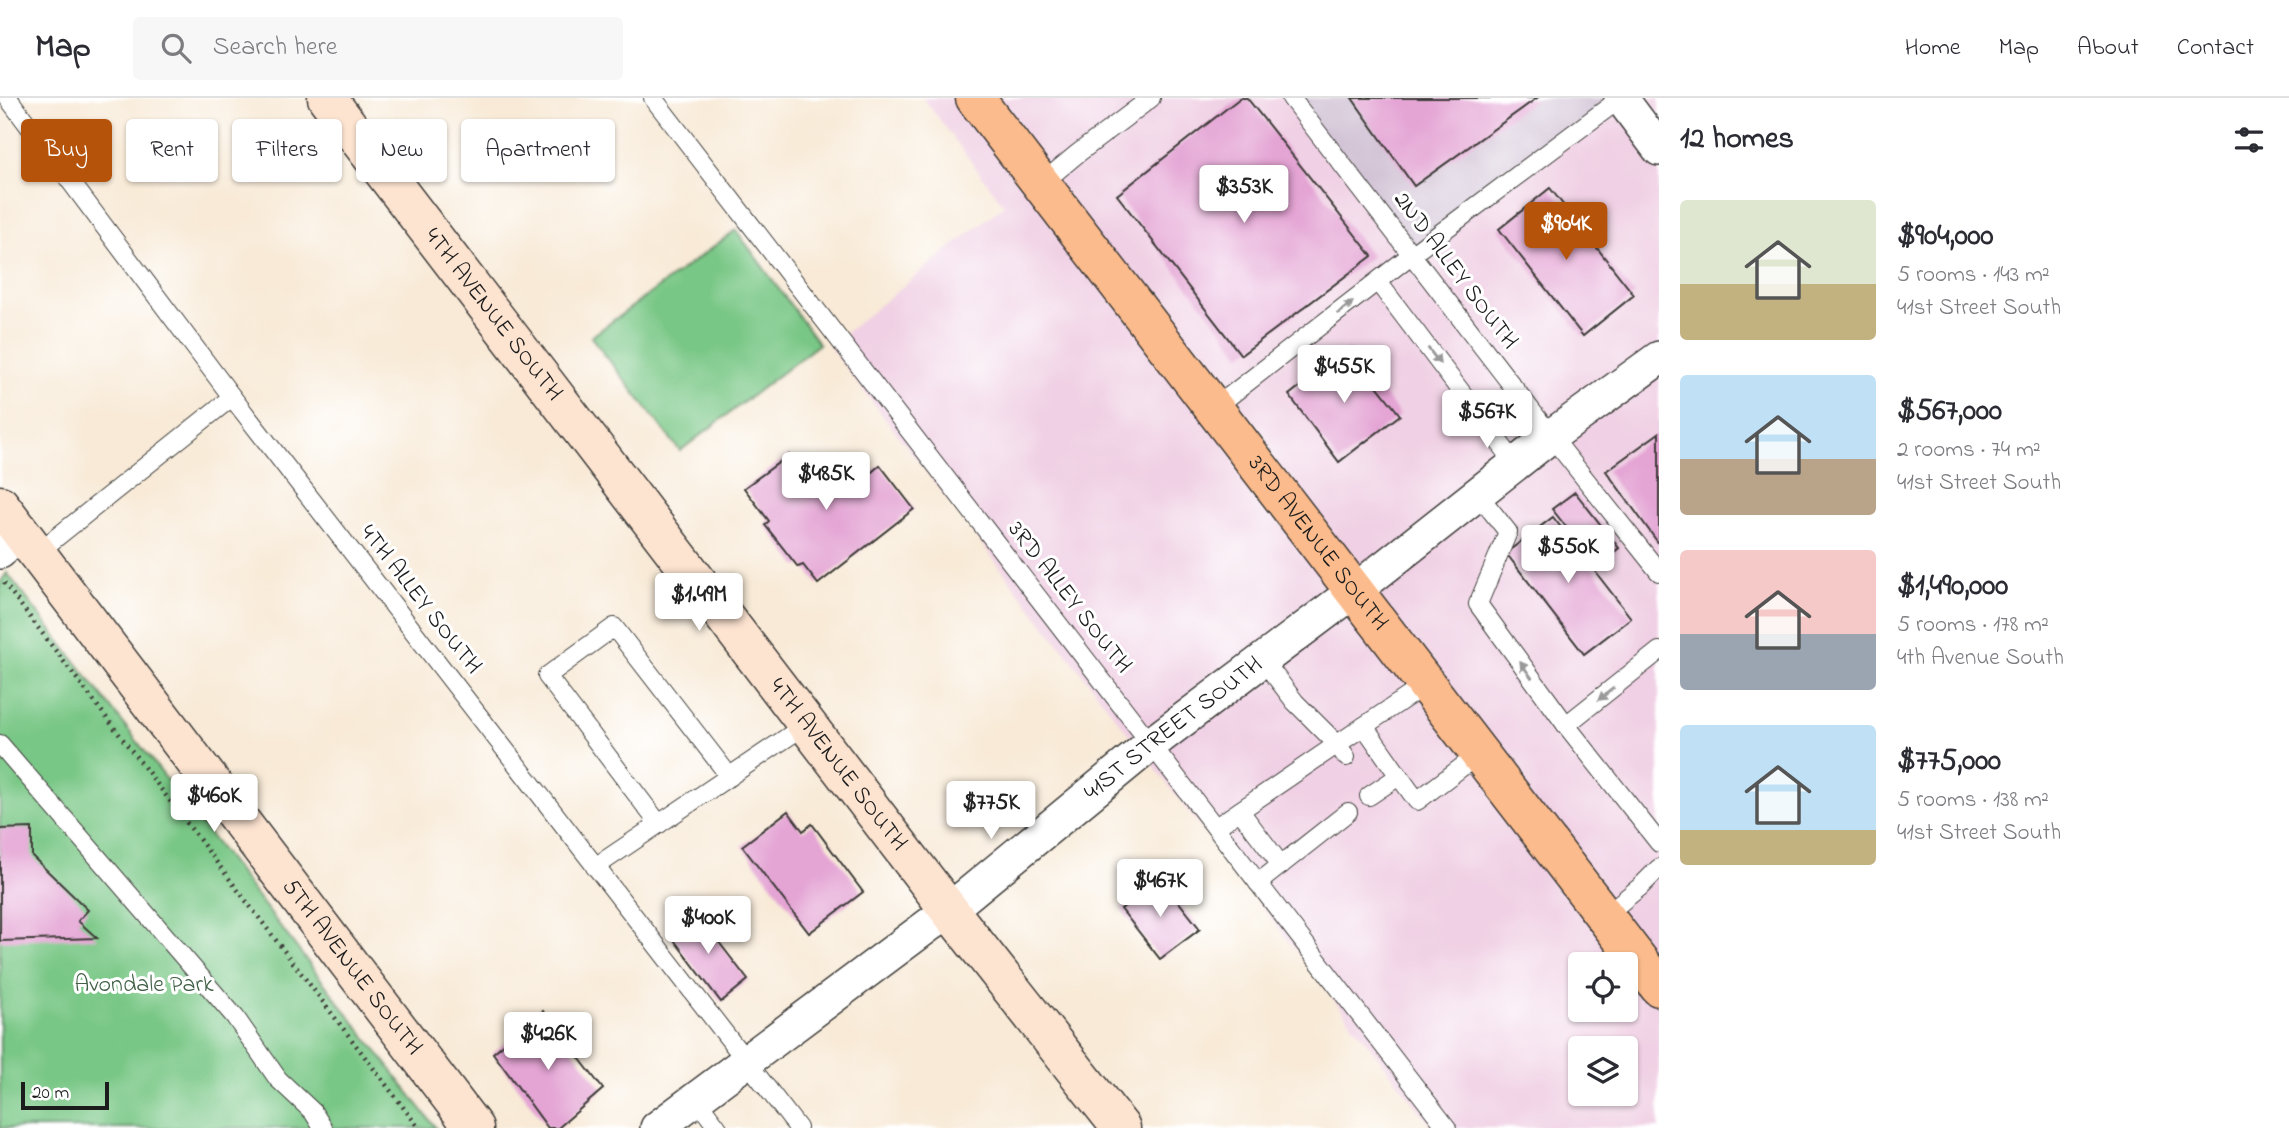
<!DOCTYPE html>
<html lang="en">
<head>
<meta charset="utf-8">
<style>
	body { margin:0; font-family:"Indie Flower",sans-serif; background:#f7f7f7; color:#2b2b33; height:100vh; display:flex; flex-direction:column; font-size:26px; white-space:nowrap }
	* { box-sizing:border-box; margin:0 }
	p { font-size:23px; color:#7c7c81 }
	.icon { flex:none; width:38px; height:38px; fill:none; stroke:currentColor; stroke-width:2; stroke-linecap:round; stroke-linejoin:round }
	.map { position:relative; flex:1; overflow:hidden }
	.drawer { display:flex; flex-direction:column; background:#fff; width:630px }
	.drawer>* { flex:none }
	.banner { position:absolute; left:21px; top:21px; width:665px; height:63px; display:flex; gap:14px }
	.buttons { position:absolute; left:1568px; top:854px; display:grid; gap:14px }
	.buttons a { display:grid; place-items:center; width:70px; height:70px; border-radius:7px; background:#fff; box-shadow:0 2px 5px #0004; font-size:35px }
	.scale { position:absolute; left:21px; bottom:18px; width:88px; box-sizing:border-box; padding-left:7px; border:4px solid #1c1c1c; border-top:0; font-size:19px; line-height:24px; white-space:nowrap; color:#1c1c1c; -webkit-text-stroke:5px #fff; paint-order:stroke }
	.price { position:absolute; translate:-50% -60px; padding:0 16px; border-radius:7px; background:#fff; color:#222; font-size:23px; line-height:46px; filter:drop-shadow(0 2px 4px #0008) }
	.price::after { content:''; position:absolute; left:50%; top:42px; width:21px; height:16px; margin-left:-10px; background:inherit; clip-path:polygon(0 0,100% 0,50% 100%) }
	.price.on { background:#b45309; color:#fff }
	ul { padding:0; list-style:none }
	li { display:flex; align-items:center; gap:21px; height:175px; padding:0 21px }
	li span { display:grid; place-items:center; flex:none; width:196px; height:140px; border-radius:7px; color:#555 }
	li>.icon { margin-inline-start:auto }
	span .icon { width:84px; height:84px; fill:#fffc; stroke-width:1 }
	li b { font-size:30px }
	h2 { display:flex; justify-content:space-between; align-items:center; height:84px; padding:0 21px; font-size:30px }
	.pill { padding:0 24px; border-radius:7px; background:#fff; box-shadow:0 2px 5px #0004; font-size:24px; line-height:63px }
	.pill.on { background:#b45309; color:#fff }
	header { display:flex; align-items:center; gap:42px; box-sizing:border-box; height:98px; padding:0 35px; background:#fff; border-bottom:2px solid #e1e1e2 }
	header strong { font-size:33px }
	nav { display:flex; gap:38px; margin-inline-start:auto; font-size:24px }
	.search { width:490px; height:63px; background:#f7f7f7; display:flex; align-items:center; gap:18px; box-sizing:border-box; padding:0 24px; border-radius:7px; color:#7c7c81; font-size:26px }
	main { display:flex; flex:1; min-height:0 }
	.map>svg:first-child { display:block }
</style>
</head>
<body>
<header>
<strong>Map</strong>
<div class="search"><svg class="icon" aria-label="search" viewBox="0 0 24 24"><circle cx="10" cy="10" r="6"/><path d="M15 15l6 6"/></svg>Search here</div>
<nav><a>Home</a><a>Map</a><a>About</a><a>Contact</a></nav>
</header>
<main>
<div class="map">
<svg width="1659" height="1030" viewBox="0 0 1659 1030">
	<rect width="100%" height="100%" fill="#fff"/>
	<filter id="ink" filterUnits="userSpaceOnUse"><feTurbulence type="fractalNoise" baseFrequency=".0143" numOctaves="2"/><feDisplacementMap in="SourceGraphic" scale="14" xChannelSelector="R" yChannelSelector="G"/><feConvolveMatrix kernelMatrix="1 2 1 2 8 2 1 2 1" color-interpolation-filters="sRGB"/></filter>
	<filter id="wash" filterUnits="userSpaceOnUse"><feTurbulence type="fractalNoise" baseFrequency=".00686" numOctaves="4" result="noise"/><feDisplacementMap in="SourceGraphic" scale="28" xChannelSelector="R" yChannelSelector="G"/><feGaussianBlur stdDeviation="1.57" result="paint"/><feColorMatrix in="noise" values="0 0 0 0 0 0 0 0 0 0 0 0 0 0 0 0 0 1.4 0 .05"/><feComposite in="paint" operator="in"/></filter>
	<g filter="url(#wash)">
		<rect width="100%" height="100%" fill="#f8ead7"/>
		<!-- built -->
		<path fill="#f0d0e4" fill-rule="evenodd" d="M 923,0 L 1659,0 L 1659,1030 L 1433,1030 L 829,248 L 1004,107 ZM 1580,866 L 1626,866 L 1626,912 L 1580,912 ZM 1580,950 L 1626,950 L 1626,996 L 1580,996 Z"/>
		<!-- industrial -->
		<polygon fill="#cebed1" points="1291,0 1621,0 1416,162"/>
		<!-- green -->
		<g fill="#79c786" stroke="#4a7251" stroke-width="2">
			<polygon points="736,132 819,246 680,353 591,239"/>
			<polygon points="7,475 436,1030 0,1030 0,485"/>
		</g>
		<g id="blocks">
			<!-- building -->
			<g fill="#e4a4d4">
				<polygon points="1240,0 1247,0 1372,158 1241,257 1117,97"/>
				<polygon points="1352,0 1537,0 1414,88"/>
				<polygon points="1550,90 1634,197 1583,238 1499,131"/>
				<polygon points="1348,251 1400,317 1339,364 1289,297"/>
				<polygon points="1659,335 1659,446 1606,373"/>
				<polygon points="789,357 799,371 821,367 836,368 866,379 880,367 914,411 818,486 803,467 798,469 765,427 769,423 744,390"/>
				<polygon points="1575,394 1619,450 1597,468 1552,411"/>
				<polygon points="1553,419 1631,520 1584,556 1506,455"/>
				<polygon points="788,713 803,733 812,726 863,794 809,835 742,748"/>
				<polygon points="32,730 32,758 88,812 78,823 97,840 0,843 0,731"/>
				<polygon points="1160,780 1200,831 1160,861 1121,811"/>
				<polygon points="695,813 748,882 721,904 668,834"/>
				<polygon points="543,913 603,991 558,1030 548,1030 493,955"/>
			</g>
		</g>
	</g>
	<g filter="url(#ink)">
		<use href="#blocks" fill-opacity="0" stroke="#3d3b38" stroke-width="2"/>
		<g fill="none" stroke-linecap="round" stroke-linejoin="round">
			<!-- lane casing -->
			<g stroke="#3d3b38" stroke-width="20">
				<g id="lane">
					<polyline points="8,0 232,299 798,1030"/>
					<polyline points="653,0 1447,1030"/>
					<polyline points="1291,0 1551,338 1659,474"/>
					<polyline points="1041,86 1077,56 1151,0"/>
					<polyline points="1378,184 1515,365"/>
					<polyline points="1213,311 1411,157 1621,0"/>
					<polyline points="1477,395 1508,434 1478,506 1566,627"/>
					<polyline points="37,455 232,299"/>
					<polyline points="1659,553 1566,627 1659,745"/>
					<polyline points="1263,562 1295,604 1337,646 1346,659"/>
					<polyline points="1364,628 1425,587"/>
					<polyline points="0,646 235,919 278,981 313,1014 323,1030"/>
					<polyline points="1399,678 1417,703 1479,656"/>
					<polyline points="1240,713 1281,767"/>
					<polyline points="659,726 547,578 614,529 730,679"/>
					<polyline points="1216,729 1364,628 1399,678 1369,698"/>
					<polyline points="595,769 807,626"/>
					<polyline points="1258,785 1348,714"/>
					<polyline points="1604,818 1640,789 1659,770"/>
					<polyline points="696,1001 718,1030"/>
				</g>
			</g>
			<!-- street casing -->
			<g stroke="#3d3b38" stroke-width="36">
				<g id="street">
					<polyline points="1621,0 1659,51"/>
					<polyline points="0,454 19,432"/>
					<path id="s1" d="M 657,1030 L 949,812 L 1151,646 L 1353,494 L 1551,338 L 1659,260"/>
				</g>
			</g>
			<!-- secondary casing -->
			<g stroke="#3d3b38" stroke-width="41">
				<g id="secondary">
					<path id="s2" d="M 327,0 L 949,812 L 1121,1030"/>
					<path id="s3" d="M 0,407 L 474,1030"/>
				</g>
			</g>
			<!-- primary casing -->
			<g stroke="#3d3b38" stroke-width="41">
				<g id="primary">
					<path id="s4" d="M 975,0 L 1659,889"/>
				</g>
			</g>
			<!-- path -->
			<polyline stroke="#3d3b38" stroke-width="4.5" stroke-dasharray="2 5" stroke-linecap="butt" points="4,485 419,1030"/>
			<!-- lane -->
			<use href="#lane" stroke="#fff" stroke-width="18"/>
			<!-- street -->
			<use href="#street" stroke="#fff" stroke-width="33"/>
			<!-- secondary -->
			<use href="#secondary" stroke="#fde4d1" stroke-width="38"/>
			<!-- primary -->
			<use href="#primary" stroke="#fbbb8c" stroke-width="38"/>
		</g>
		<!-- one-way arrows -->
		<defs><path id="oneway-solid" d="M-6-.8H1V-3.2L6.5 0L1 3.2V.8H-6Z" transform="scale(1.75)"/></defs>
		<g fill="#999">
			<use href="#oneway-solid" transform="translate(1345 210) rotate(-38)"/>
			<use href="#oneway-solid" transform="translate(1434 258) rotate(53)"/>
			<use href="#oneway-solid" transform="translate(1526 572) rotate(-126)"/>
			<use href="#oneway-solid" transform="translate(1606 596) rotate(142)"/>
		</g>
	</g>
	<g text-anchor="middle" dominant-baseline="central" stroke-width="6" stroke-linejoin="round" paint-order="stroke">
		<!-- street labels -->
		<g font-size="24" fill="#1c1c1c" stroke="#fff">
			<text transform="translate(1455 173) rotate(53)">2ND ALLEY SOUTH</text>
			<text stroke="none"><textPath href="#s2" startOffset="273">4TH AVENUE SOUTH</textPath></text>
			<text stroke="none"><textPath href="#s4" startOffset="562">3RD AVENUE SOUTH</textPath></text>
			<text transform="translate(1069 500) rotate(52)">3RD ALLEY SOUTH</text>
			<text transform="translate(420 502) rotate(52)">4TH ALLEY SOUTH</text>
			<text stroke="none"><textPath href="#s1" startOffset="653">41ST STREET SOUTH</textPath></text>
			<text stroke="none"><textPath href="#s2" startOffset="840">4TH AVENUE SOUTH</textPath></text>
			<text stroke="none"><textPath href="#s3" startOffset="581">5TH AVENUE SOUTH</textPath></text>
		</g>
		<!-- park labels -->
		<g font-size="24" fill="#416046" stroke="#fff">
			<text x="144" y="887">Avondale Park</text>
		</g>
	</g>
</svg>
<div class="buttons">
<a><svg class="icon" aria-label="locate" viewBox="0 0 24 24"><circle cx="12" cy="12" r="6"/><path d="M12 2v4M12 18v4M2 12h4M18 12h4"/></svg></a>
<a><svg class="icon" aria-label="layers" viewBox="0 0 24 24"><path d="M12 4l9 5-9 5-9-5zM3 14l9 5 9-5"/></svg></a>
</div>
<div class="scale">20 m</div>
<b class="price" style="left:1244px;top:127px">$353K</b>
<b class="price on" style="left:1566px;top:164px">$904K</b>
<b class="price" style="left:1344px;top:307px">$455K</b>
<b class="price" style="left:1487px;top:352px">$567K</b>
<b class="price" style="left:826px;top:414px">$485K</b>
<b class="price" style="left:1568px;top:487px">$550K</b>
<b class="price" style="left:699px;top:535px">$1.49M</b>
<b class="price" style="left:214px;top:736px">$460K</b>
<b class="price" style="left:991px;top:743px">$775K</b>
<b class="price" style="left:1160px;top:821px">$467K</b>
<b class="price" style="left:708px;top:858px">$400K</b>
<b class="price" style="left:548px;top:974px">$426K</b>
<div class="banner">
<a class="pill on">Buy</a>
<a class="pill">Rent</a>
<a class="pill">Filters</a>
<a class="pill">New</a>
<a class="pill">Apartment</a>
</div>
</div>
<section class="drawer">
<h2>12 homes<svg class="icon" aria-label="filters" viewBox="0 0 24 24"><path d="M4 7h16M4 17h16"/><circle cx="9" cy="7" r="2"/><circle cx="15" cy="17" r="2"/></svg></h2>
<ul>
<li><span style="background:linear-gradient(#dfe7d0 60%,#c2b280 0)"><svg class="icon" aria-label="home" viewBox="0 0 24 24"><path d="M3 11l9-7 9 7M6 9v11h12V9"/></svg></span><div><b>$904,000</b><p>5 rooms · 143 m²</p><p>41st Street South</p></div></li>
<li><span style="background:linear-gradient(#bfe0f5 60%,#b9a48a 0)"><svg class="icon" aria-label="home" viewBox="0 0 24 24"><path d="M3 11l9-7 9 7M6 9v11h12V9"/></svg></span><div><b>$567,000</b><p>2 rooms · 74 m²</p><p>41st Street South</p></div></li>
<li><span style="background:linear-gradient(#f6c9c9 60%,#9aa5b1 0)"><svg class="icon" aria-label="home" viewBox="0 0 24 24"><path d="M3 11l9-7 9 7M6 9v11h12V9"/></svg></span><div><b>$1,490,000</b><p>5 rooms · 178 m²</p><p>4th Avenue South</p></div></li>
<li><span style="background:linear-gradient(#bfe0f5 75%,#c2b280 0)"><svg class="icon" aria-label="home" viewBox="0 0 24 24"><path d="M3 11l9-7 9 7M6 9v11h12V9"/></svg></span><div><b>$775,000</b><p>5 rooms · 138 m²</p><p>41st Street South</p></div></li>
</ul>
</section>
</main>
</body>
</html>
